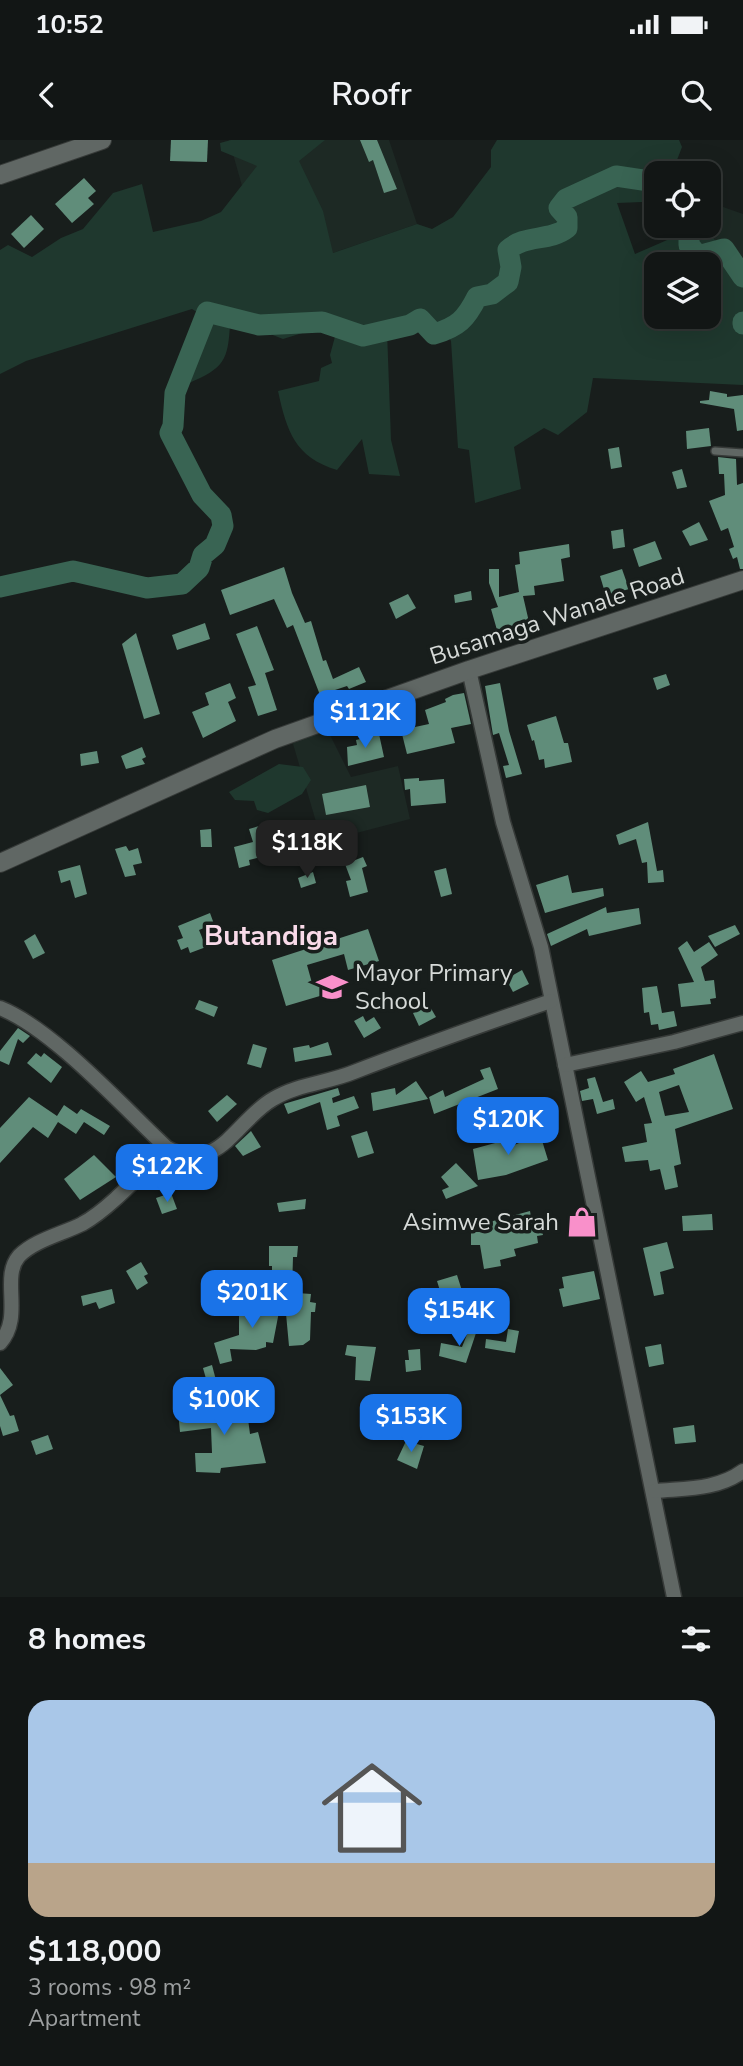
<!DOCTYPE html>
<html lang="en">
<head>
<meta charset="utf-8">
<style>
	body { margin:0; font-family:"Nunito Sans",sans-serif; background:#1f2322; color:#f1f3f6; height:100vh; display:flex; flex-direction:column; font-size:26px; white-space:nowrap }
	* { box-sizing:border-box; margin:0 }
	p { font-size:23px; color:#9c9fa0 }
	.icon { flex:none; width:38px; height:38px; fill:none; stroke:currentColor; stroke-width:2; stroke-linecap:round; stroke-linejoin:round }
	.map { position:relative; height:1457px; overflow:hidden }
	.side { display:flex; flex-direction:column; background:#121615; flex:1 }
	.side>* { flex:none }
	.fabs { position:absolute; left:644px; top:21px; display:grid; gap:14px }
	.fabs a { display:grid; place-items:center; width:77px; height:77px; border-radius:14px; background:#121615; box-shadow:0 7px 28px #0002,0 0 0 2px #313534; font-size:35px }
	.price { position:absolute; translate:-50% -60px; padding:0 16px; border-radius:14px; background:#1a73e8; color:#fff; font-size:23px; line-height:46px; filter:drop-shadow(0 2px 4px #0008) }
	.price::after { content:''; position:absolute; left:50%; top:42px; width:21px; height:16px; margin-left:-10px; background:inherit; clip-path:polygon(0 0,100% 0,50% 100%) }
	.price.selected { background:#222; color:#fff }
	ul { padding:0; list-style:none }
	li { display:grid; align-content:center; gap:14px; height:371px; padding:0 28px }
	li span { display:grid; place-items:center; height:217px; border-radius:21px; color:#555 }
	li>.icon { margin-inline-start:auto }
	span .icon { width:126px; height:126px; fill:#fffc; stroke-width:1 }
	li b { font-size:30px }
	h2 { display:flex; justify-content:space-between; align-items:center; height:84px; padding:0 28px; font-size:30px }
	.status { display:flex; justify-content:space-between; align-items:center; height:49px; padding:0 35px; background:#121615; direction:ltr }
	.status svg { height:19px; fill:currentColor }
	header { display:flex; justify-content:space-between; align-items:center; height:91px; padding:0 28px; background:#121615; font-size:32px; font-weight:600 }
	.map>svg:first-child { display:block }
</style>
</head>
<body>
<div class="status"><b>10:52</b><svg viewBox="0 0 49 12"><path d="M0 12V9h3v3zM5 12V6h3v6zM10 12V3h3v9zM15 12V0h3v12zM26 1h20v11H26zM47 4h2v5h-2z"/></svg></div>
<header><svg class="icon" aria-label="back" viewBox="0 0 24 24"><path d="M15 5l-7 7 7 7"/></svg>Roofr<svg class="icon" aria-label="search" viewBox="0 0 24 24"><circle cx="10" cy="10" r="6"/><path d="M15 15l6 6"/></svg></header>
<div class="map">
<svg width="743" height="1457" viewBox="0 0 743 1457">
	<rect width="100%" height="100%" fill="#181e1c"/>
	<!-- built -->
	<g fill="#1d2924">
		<polygon points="229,0 389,0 417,84 333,113 252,81"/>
		<polygon points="709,62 743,74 743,137 724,109 701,86 709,86"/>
		<polygon points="325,585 351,637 398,626 410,679 322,702 291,597"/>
	</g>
	<!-- green -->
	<g fill="#1f382e" fill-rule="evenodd">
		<path d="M 231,0 L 325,0 L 299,21 L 323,71 L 333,113 L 417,84 L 432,89 L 453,77 L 491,27 L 491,10 L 497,0 L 679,0 L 682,7 L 677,20 L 665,33 L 656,33 L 656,50 L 652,50 L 642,62 L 617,63 L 635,114 L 681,94 L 683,86 L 701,86 L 724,109 L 743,137 L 743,245 L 593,238 L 587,272 L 558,295 L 544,288 L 514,307 L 521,349 L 475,363 L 469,310 L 458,308 L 451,201 L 445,191 L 434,194 L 420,185 L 387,191 L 391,300 L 400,336 L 369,334 L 362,299 L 337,330 C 295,317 287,292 278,251 L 319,241 L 321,228 L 332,223 L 330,215 L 336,193 L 312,190 L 283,199 L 255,188 L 230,184 C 228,221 224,228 189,243 L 182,212 L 200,174 L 192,169 L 26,221 L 0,234 L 0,110 L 8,105 L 32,117 L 61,98 L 83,89 L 113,53 L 142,44 L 153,92 L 201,81 L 221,72 L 257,26 L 221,11 L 220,3 ZM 709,124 L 709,177 L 656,177 L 656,124 Z"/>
		<polygon points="279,624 303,627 311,640 302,654 268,673 257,670 254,661 235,660 229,652"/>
	</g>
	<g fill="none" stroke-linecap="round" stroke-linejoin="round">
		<!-- river -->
		<g stroke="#396453" stroke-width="21">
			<polyline points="689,86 689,105 698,116 724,109 743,137"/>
			<polyline points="743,182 743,184"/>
			<path d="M 0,447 L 73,431 L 147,448 L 182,444 L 199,428 L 203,415 L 215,405 L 223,386 L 221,375 L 202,355 L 170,293 L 173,286 L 175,253 L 207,172 L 259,185 L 322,182 L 363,196 L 410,185 L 420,179 L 434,194 C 458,187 466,179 477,157 L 492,154 L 508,142 L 511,127 L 508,110 C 525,94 549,102 567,88 L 567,77 L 559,68 L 566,59 L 616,36 L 656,42"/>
		</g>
	</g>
	<!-- building -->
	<g fill="#608d7a" fill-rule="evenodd">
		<polygon points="171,0 208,0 207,22 170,21"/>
		<polygon points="360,0 377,0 397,49 384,53 373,20 369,22"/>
		<polygon points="84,38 96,51 88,58 94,64 72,83 55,64"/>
		<polygon points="31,75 44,89 24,108 11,94"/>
		<polygon points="710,251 727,254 727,257 743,255 743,290 737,291 734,269 700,263 700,261 709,260"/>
		<polygon points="709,288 711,306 687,309 686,291"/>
		<polygon points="619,307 622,327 611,329 608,309"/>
		<polygon points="718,317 736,319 737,345 743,343 743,429 740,429 737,417 733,419 729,409 734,407 728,388 721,391 709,361 725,355 724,334 719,334"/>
		<polygon points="682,329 687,347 677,349 672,332"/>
		<polygon points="699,382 708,400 690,406 682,391"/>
		<polygon points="623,389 625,407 613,409 611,391"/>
		<polygon points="655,401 662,419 639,427 633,409"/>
		<polygon points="569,404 570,417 561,419 564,441 534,446 535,455 523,456 529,482 497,490 491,469 498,467 489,443 489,429 499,429 499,457 519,452 515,425 520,424 519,412"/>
		<polygon points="284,427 292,453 305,483 311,481 323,521 326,520 333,539 359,527 366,542 349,549 347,546 320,555 293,485 287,488 274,459 230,475 221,450"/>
		<polygon points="622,429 629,449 606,456 600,436"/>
		<polygon points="471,451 472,460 455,463 454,455"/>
		<polygon points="408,454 416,468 396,479 389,463"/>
		<polygon points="205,483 210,499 177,510 172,495"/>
		<polygon points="257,486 274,530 265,533 277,570 258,576 248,547 256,545 236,494"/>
		<polygon points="136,493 160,574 144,579 122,504"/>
		<polygon points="666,534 670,545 657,550 653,538"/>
		<polygon points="230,543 236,558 228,562 236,581 203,598 192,572 209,565 205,553"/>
		<polygon points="500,543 509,591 522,634 506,638 503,626 509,625 499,593 493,595 485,546"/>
		<polygon points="464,553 471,584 451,588 455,603 407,614 401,590 429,584 425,570 446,562 445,559 453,555"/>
		<polygon points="556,576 564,603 568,603 572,622 545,628 544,619 539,620 534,600 532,601 527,585"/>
		<polygon points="379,594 384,617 348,626 347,607 357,605 356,600"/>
		<polygon points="142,607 146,617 142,619 145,624 126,629 121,616"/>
		<polygon points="97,611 99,623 81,626 80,614"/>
		<polygon points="419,638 419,641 444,639 446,663 411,666 410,649 405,650 404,639"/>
		<polygon points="366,645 370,667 326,675 322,654"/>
		<polygon points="648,682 657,731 663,730 664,742 648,743 647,722 642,723 636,699 619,705 616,695"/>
		<polygon points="269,683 274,700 284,696 288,710 249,720 250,725 239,728 234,707 253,702 249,689"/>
		<polygon points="211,689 212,707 201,707 200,690"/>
		<polygon points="126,706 129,711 138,708 142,723 133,725 136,735 125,737 115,709"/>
		<polygon points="363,717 367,726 362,728 368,752 350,757 346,741 351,740 345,724"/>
		<polygon points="80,725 87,754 75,758 70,740 61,743 58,731"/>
		<polygon points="446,728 452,754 441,757 434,731"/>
		<polygon points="313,732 316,743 301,748 298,738"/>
		<polygon points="568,735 572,753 603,748 604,756 545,773 536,745"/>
		<polygon points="606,767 607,773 639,768 641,784 589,796 587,789 551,806 547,794"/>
		<polygon points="210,773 214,784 199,790 206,807 190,813 188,807 181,810 177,800 183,798 178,786"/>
		<polygon points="735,785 740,794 715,807 708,796"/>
		<polygon points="368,789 379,821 348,830 344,814 307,825 312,843 327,839 330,853 286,866 272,820"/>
		<polygon points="35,794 45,813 33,819 24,801"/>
		<polygon points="687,801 694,812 709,802 718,815 701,827 705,841 714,840 716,858 710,859 711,864 681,867 678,844 694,842 678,808"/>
		<polygon points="522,830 529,844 513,852 506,839"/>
		<polygon points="657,846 662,873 674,871 677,886 659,890 658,884 651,885 649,872 644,873 642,848"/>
		<polygon points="199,860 218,867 214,877 195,869"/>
		<polygon points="429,865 436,877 419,886 413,873"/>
		<polygon points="363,876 366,882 374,877 381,888 364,898 354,881"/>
		<polygon points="18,888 30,896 23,903 18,899 9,925 0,921 0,911"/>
		<polygon points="328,902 332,915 295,922 293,908 309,905 310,908"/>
		<polygon points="253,904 267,908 261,928 247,924"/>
		<polygon points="36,913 41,917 44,913 62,927 51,943 27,923"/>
		<path d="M 714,914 L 733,969 L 675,989 L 681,1024 L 674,1026 L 678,1047 L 665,1050 L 660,1029 L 650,1031 L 648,1020 L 625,1022 L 622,1007 L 647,1002 L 644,984 L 652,983 L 644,957 L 636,962 L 624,942 L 641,931 L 648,942 L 675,934 L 673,929 ZM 679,945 L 689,972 L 665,976 L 659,952 Z"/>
		<polygon points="490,927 498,949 434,974 429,957 443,950 445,957 484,939 480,930"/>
		<polygon points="595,937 603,962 613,959 615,969 597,974 593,959 582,961 580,951 589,948 587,939"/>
		<polygon points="416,941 428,959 373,971 371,953 395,948 396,955"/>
		<polygon points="338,948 340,955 332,958 333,963 354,956 359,968 337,976 340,986 327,990 320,962 288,974 284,964 287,963"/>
		<polygon points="227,955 237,964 217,982 208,971"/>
		<polygon points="29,957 57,976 64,965 77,974 81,969 110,986 104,995 84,982 76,994 58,982 48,998 33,987 0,1023 0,988"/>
		<polygon points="546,963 552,982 536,987 530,968"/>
		<polygon points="251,991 261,1007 243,1016 235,1006"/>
		<polygon points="367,991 374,1013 358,1018 351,996"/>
		<polygon points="540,994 548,1020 506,1035 478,1040 473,1009 510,999 512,1006"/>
		<polygon points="94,1015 116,1037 80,1060 64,1039"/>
		<polygon points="169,1020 180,1025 196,1025 203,1039 192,1045 187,1036 181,1040 165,1028"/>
		<polygon points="456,1023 478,1046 446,1059 442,1050 449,1047 441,1037"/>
		<polygon points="171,1053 177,1069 162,1074 156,1058"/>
		<polygon points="306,1059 305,1069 279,1072 277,1063"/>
		<polygon points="530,1071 531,1077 538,1076 543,1095 537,1096 538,1103 514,1109 516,1116 500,1120 501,1126 484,1129 480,1105 471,1105 471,1092 480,1092 478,1085"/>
		<polygon points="712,1074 713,1090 683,1091 682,1076"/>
		<polygon points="667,1102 674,1128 660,1132 664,1154 654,1156 643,1108"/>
		<polygon points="269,1106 298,1106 297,1117 293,1117 292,1151 275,1150 276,1136 272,1136 272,1126 269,1126"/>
		<polygon points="141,1122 148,1134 144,1136 148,1143 137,1150 126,1131"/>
		<polygon points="594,1131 600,1159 563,1167 559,1149 564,1148 562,1137"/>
		<polygon points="457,1135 464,1157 451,1161 448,1152 441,1154 437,1141"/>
		<polygon points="112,1149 115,1163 99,1169 96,1162 83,1166 81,1156"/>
		<polygon points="284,1152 311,1154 310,1162 316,1163 315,1172 311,1172 310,1200 303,1205 289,1206"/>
		<polygon points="282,1156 273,1203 266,1202 266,1207 256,1210 230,1209 232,1221 220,1224 214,1203 239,1195 239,1174 261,1173 259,1159"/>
		<polygon points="470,1187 477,1190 466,1223 439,1216 441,1203 462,1207"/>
		<polygon points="508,1189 519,1191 515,1213 485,1208 486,1199 506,1202"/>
		<polygon points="661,1204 664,1224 649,1227 645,1207"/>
		<polygon points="347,1205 376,1207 370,1241 355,1240 356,1217 345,1215"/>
		<polygon points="420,1209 421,1230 406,1232 405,1220 409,1220 408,1210"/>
		<polygon points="212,1225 217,1244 208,1246 203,1228"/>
		<polygon points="0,1228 13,1245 0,1255 10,1276 14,1275 19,1291 3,1296 0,1286"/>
		<polygon points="246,1264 250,1294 258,1292 266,1323 221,1328 220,1333 196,1332 195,1313 212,1313 211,1288 180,1292 178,1271 207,1265 219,1266 219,1270"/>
		<polygon points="694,1285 696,1302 675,1304 673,1288"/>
		<polygon points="48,1295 53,1309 36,1315 31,1301"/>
		<polygon points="406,1301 424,1306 417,1329 397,1320"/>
	</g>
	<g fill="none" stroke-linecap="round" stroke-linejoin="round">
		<!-- service casing -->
		<g stroke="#363a38" stroke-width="10">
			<polyline id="service" points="715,311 743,313"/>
		</g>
		<!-- minor casing -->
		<g stroke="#363a38" stroke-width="17">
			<g id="minor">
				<polyline points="469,530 503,682 541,807 674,1457"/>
				<path d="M 0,868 C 53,889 123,967 167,1008 C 219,1036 236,980 273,959 C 298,944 327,943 354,932 C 419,907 484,884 551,861"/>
				<polyline points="565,925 674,902 743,883"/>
				<path d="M 0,1203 C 24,1176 0,1138 19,1116 C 35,1100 62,1094 82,1084 C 111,1068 143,1031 167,1008"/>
				<path d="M 655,1351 C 686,1348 717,1350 743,1331"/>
			</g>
		</g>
		<!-- tertiary casing -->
		<g stroke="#363a38" stroke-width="20">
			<g id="tertiary">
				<polyline points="0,35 102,0"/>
				<polyline points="0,723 275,599 469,530 743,440"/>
			</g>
		</g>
		<!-- service -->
		<use href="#service" stroke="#606764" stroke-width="7"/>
		<!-- minor -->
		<use href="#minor" stroke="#606764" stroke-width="14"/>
		<!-- tertiary -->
		<use href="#tertiary" stroke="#606764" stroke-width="18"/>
	</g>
	<!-- icons -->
	<defs>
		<g id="school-bare" transform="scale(2.415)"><path d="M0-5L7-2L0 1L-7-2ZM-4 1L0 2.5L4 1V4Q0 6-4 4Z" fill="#f990ca" stroke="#181e1c" stroke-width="2.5" paint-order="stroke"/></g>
		<g id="shop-bare" transform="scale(2.415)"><path d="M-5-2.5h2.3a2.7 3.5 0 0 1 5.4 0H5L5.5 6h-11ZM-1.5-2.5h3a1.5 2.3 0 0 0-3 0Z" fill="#f990ca" stroke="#181e1c" stroke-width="2.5" paint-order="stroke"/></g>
	</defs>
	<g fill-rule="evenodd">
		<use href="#school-bare" x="332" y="847"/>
		<use href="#shop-bare" x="582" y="1082"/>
	</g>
	<g text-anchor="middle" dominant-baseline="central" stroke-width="7" stroke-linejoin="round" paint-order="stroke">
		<!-- street labels -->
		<g font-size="24" fill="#d6dad8" stroke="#181e1c">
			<text transform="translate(557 476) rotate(-18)">Busamaga Wanale Road</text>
		</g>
		<!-- poi labels -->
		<g font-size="24" fill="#d6dad8" stroke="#181e1c" text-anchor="start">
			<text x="355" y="833">Mayor Primary<tspan x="355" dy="28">School</tspan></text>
			<text x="559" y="1082" text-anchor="end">Asimwe Sarah</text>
		</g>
		<!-- quarter labels -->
		<g font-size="28" font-weight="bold" fill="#f9dae9" stroke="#181e1c">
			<text x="271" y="796">Butandiga</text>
		</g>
	</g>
</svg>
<div class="fabs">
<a><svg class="icon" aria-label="locate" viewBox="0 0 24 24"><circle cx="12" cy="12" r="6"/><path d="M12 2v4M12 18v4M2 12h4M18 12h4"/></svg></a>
<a><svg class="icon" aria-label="layers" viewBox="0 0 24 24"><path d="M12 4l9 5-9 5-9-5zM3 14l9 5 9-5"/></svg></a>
</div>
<b class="price" style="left:365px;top:610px">$112K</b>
<b class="price selected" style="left:307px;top:740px">$118K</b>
<b class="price" style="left:508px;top:1017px">$120K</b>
<b class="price" style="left:167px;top:1064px">$122K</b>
<b class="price" style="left:252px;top:1190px">$201K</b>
<b class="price" style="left:459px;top:1208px">$154K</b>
<b class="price" style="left:224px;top:1297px">$100K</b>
<b class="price" style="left:411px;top:1314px">$153K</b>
</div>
<section class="side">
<h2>8 homes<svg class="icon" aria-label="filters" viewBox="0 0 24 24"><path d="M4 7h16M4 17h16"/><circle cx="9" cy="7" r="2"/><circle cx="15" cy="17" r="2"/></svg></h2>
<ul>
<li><span style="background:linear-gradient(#a9c7e8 75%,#b9a48a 0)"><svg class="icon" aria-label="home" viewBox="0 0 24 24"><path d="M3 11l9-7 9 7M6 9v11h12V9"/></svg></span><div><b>$118,000</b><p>3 rooms · 98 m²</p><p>Apartment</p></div></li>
</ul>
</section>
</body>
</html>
